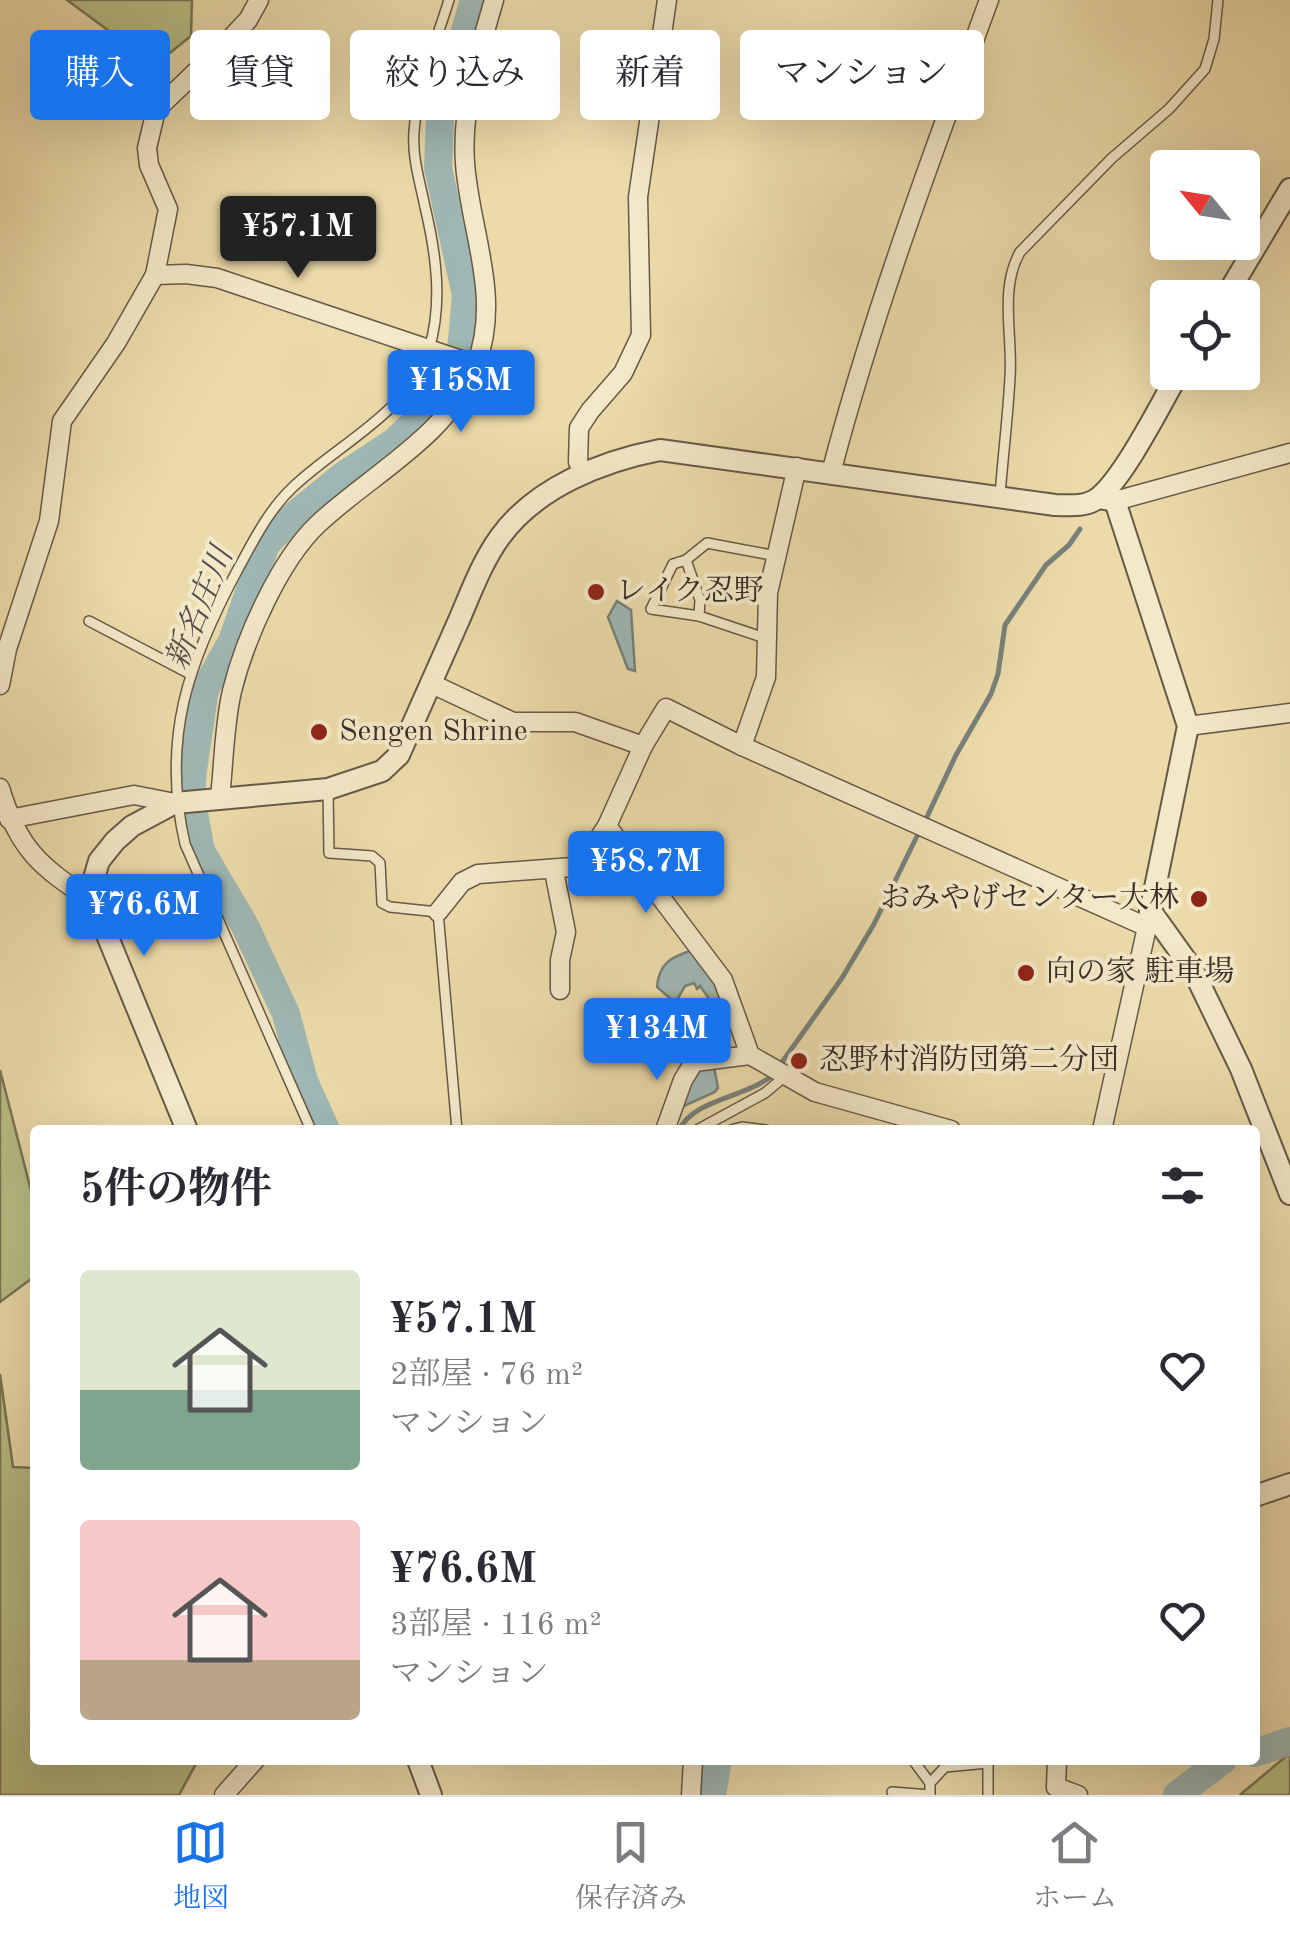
<!DOCTYPE html>
<html lang="ja">
<head>
<meta charset="utf-8">
<style>
	body { margin:0; font-family:"Old Standard TT","Noto Serif JP",serif; background:#f7f7f7; color:#2b2b33; height:100vh; display:flex; flex-direction:column; font-size:38px; white-space:nowrap }
	* { box-sizing:border-box; margin:0 }
	p { font-size:32px; color:#7c7c81 }
	.icon { flex:none; width:55px; height:55px; fill:none; stroke:currentColor; stroke-width:2; stroke-linecap:round; stroke-linejoin:round }
	.map { position:relative; flex:1; overflow:hidden }
	.panel { position:absolute; left:30px; top:1125px; width:1230px; height:640px; display:flex; flex-direction:column; background:#fff; border-radius:10px; box-shadow:0 10px 40px #0002 }
	.panel>* { flex:none }
	.guide { position:absolute; left:30px; top:30px; width:1230px; height:90px; display:flex; gap:20px }
	.needle { width:65px; rotate:300deg }
	.controls { position:absolute; left:1150px; top:150px; display:grid; gap:20px }
	.controls a { display:grid; place-items:center; width:110px; height:110px; border-radius:10px; background:#fff; box-shadow:0 10px 40px #0002; font-size:50px }
	.price { position:absolute; translate:-50% -85px; padding:0 22px; border-radius:10px; background:#1a73e8; color:#fff; font-size:32px; line-height:65px; filter:drop-shadow(0 2px 5px #0008) }
	.price::after { content:''; position:absolute; left:50%; top:60px; width:30px; height:22px; margin-left:-15px; background:inherit; clip-path:polygon(0 0,100% 0,50% 100%) }
	.price.selected { background:#222; color:#fff }
	ul { padding:0; list-style:none }
	li { display:flex; align-items:center; gap:30px; height:250px; padding:0 50px }
	li span { display:grid; place-items:center; flex:none; width:280px; height:200px; border-radius:10px; color:#555 }
	li>.icon { margin-inline-start:auto }
	span .icon { width:120px; height:120px; fill:#fffc; stroke-width:1 }
	li b { font-size:42px }
	h2 { display:flex; justify-content:space-between; align-items:center; height:120px; padding:0 50px; font-size:42px }
	.chip { padding:0 35px; border-radius:10px; background:#fff; box-shadow:0 10px 40px #0002; font-size:35px; line-height:90px }
	.chip.selected { background:#1a73e8; color:#fff }
	.menu { display:flex; justify-content:space-around; align-items:center; height:140px; border-top:2px solid #e1e1e2; background:#fff; font-size:28px; color:#7c7c81 }
	.menu a { display:grid; justify-items:center; gap:5px }
	.menu .selected { color:#1a73e8 }
	.map>svg:first-child { display:block }
</style>
</head>
<body>
<div class="map">
<svg width="1290" height="1795" viewBox="0 0 1290 1795">
	<rect width="100%" height="100%" fill="#ecdbaa"/>
	<filter id="stains"><feTurbulence type="fractalNoise" baseFrequency=".002" numOctaves="4"/><feColorMatrix values="0 0 0 0 .2 0 0 0 0 .09 0 0 0 0 .02 0 0 0 .5 -.17"/></filter>
	<radialGradient id="worn" r=".72"><stop offset=".6" stop-color="#630" stop-opacity="0"/><stop offset="1" stop-color="#630" stop-opacity=".3"/></radialGradient>
	<!-- green -->
	<g fill="#bac087" stroke="#7a7757" stroke-width="2.5">
		<polygon points="67,0 192,0 191,36 155,65"/>
		<polygon points="0,1070 35,1206 35,1276 0,1302"/>
		<polygon points="0,1374 13,1467 35,1468 35,1760 198,1760 179,1795 0,1795"/>
		<polygon points="1290,1753 1290,1795 1240,1795 1241,1794"/>
	</g>
	<!-- water -->
	<g fill="#9fb8b5" stroke="#77817c" stroke-width="2.5" fill-rule="evenodd">
		<polygon points="617,601 631,610 635,671 628,669 608,617"/>
		<path d="M 693,950 L 721,992 L 732,1017 L 717,1034 L 724,1045 L 721,1051 L 704,1051 L 711,1034 L 657,987 C 659,963 671,957 693,950 ZM 694,983 L 697,989 L 700,986 L 710,1000 L 701,1014 L 685,1008 L 683,1001 L 678,998 L 685,986 Z"/>
		<polygon points="714,1067 718,1088 715,1092 684,1106 683,1098 695,1069"/>
	</g>
	<g fill="none" stroke-linecap="round" stroke-linejoin="round">
		<!-- stream -->
		<g stroke="#77817c" stroke-width="5">
			<polyline points="925,821 956,755 991,694 998,674 1005,625 1046,565 1069,545 1080,529"/>
			<polyline points="780,1065 842,978 874,924 920,830"/>
			<path d="M 679,1130 C 695,1098 747,1098 774,1074"/>
		</g>
		<!-- river -->
		<g stroke="#9fb8b5" stroke-width="28">
			<polyline points="326,1130 304,1081 286,1014 245,926 201,851 191,797 193,770 205,689 232,641 266,544 296,514 341,477 394,442 425,413 461,350 466,295 438,168 440,118 474,0"/>
			<polyline points="1255,1753 1290,1741"/>
			<polyline points="712,1795 718,1760"/>
			<polyline points="1177,1795 1223,1760"/>
		</g>
		<!-- service casing -->
		<g stroke="#675948" stroke-width="12">
			<g id="service">
				<path d="M 1000,495 C 1003,456 1008,416 1010,377 C 1013,336 999,289 1020,252 L 1112,158 L 1169,109 L 1205,69 L 1214,39 L 1218,0"/>
				<polyline points="686,560 700,600 699,616 651,609 673,564 686,560 707,543 777,556"/>
				<polyline points="699,616 768,639"/>
				<polyline points="89,621 190,674"/>
				<polyline points="328,789 329,853 372,856 380,863 382,903 390,907 438,912 457,1130"/>
				<path d="M 311,1130 L 185,844 C 161,739 188,662 238,569 C 254,540 268,511 292,488 C 336,445 410,412 429,349 C 443,303 436,253 425,207 C 420,182 412,157 414,132 C 417,87 436,42 449,0"/>
				<polyline points="697,1130 765,1093 784,1077"/>
				<polyline points="731,1130 742,1127 766,1130"/>
				<polyline points="913,1760 930,1783"/>
				<polyline points="892,1792 930,1795"/>
				<polyline points="930,1795 930,1783 945,1767 988,1763"/>
				<polyline points="988,1795 988,1760"/>
			</g>
		</g>
		<!-- minor casing -->
		<g stroke="#675948" stroke-width="21">
			<g id="minor">
				<polyline points="155,275 186,274 217,278 476,365"/>
				<polyline points="584,473 578,462 579,428 590,411 623,373 641,335 638,197 667,0"/>
				<path d="M 831,473 C 873,312 932,156 989,0"/>
				<polyline points="1115,501 1290,453"/>
				<polyline points="430,683 513,722 575,722 643,746"/>
				<polyline points="0,685 7,649 49,521 62,421 116,343 155,275 168,209 149,165 147,148 156,110 230,39 248,20 259,0"/>
				<polyline points="1188,726 1290,713"/>
				<polyline points="742,746 766,677 768,593 797,467"/>
				<path d="M 0,788 C 18,849 41,868 93,901"/>
				<path d="M 220,797 C 224,762 224,725 232,691 C 245,639 279,561 318,524 C 371,474 449,436 476,365 C 502,296 470,232 465,163 C 461,108 479,52 494,0"/>
				<polyline points="9,819 134,795 175,803"/>
				<polyline points="554,871 566,932 560,960 560,990"/>
				<polyline points="438,912 462,882 478,874 573,867 590,852 607,826"/>
				<polyline points="665,1130 683,1080 694,1062 750,1055"/>
				<polyline points="951,1130 815,1092 750,1055 723,980 607,826 643,746 666,708 742,746 1147,927 1102,1130"/>
				<polyline points="1057,1760 1056,1787 1078,1795"/>
				<polyline points="224,1795 255,1760"/>
				<polyline points="691,1795 693,1760"/>
			</g>
		</g>
		<!-- tertiary casing -->
		<g stroke="#675948" stroke-width="24">
			<g id="tertiary">
				<polyline points="1225,298 1290,189"/>
				<polyline points="1099,498 1115,501 1188,726 1147,927"/>
				<polyline points="1150,910 1193,970 1241,1069 1290,1194"/>
				<path d="M 187,1130 L 93,901 L 90,892 L 99,861 L 115,841 L 132,826 L 175,803 L 328,789 L 382,771 L 399,755 C 419,710 439,665 459,620 C 471,592 482,562 500,537 C 536,487 603,461 660,450 L 1055,505 C 1069,505 1083,507 1095,500 C 1121,484 1162,402 1179,372"/>
				<polyline points="1255,1496 1290,1484"/>
				<polyline points="418,1760 431,1795"/>
			</g>
		</g>
		<!-- service -->
		<use href="#service" stroke="#f3e8c8" stroke-width="9"/>
		<!-- minor -->
		<use href="#minor" stroke="#f3e8c8" stroke-width="18"/>
		<!-- tertiary -->
		<use href="#tertiary" stroke="#f3e8c8" stroke-width="20"/>
	</g>
	<!-- markers -->
	<g fill="#8f2418" stroke="#f3e8c8" stroke-width="4">
		<circle cx="596" cy="592" r="10"/>
		<circle cx="319" cy="732" r="10"/>
		<circle cx="1199" cy="899" r="10"/>
		<circle cx="1026" cy="973" r="10"/>
		<circle cx="799" cy="1061" r="10"/>
	</g>
	<g text-anchor="middle" dominant-baseline="central" stroke-width="8" stroke-linejoin="round" paint-order="stroke">
		<!-- poi labels -->
		<g font-size="30" fill="#3b2e27" stroke="#f3e8c8" text-anchor="start">
			<text x="616" y="592">レイク忍野</text>
			<text x="339" y="732">Sengen Shrine</text>
			<text x="1179" y="899" text-anchor="end">おみやげセンター大林</text>
			<text x="1046" y="973">向の家 駐車場</text>
			<text x="819" y="1061">忍野村消防団第二分団</text>
		</g>
		<!-- water labels -->
		<g font-size="32" font-style="italic" fill="#54504a" stroke="#f3e8c8">
			<text transform="translate(201 609) rotate(-68)">新名庄川</text>
		</g>
	</g>
	<rect width="100%" height="100%" filter="url(#stains)"/>
	<rect width="100%" height="100%" fill="url(#worn)"/>
</svg>
<div class="controls">
<a><svg class="needle" viewBox="-14 -14 28 28"><path d="M0-13l5 13h-10z" fill="#e53935"/><path d="M0 13l5-13h-10z" fill="#7c7c81"/></svg></a>
<a><svg class="icon" aria-label="locate" viewBox="0 0 24 24"><circle cx="12" cy="12" r="6"/><path d="M12 2v4M12 18v4M2 12h4M18 12h4"/></svg></a>
</div>
<b class="price selected" style="left:298px;top:281px">¥57.1M</b>
<b class="price" style="left:461px;top:435px">¥158M</b>
<b class="price" style="left:646px;top:916px">¥58.7M</b>
<b class="price" style="left:144px;top:959px">¥76.6M</b>
<b class="price" style="left:657px;top:1083px">¥134M</b>
<div class="guide">
<a class="chip selected">購入</a>
<a class="chip">賃貸</a>
<a class="chip">絞り込み</a>
<a class="chip">新着</a>
<a class="chip">マンション</a>
</div>
<section class="panel">
<h2>5件の物件<svg class="icon" aria-label="filters" viewBox="0 0 24 24"><path d="M4 7h16M4 17h16"/><circle cx="9" cy="7" r="2"/><circle cx="15" cy="17" r="2"/></svg></h2>
<ul>
<li><span style="background:linear-gradient(#dfe7d0 60%,#7fa58c 0)"><svg class="icon" aria-label="home" viewBox="0 0 24 24"><path d="M3 11l9-7 9 7M6 9v11h12V9"/></svg></span><div><b>¥57.1M</b><p>2部屋 · 76 m²</p><p>マンション</p></div><svg class="icon" aria-label="heart" viewBox="0 0 24 24"><path d="M12 20l-8-8c-3-5 5-10 8-4 3-6 11-1 8 4z"/></svg></li>
<li><span style="background:linear-gradient(#f6c9c9 70%,#b9a48a 0)"><svg class="icon" aria-label="home" viewBox="0 0 24 24"><path d="M3 11l9-7 9 7M6 9v11h12V9"/></svg></span><div><b>¥76.6M</b><p>3部屋 · 116 m²</p><p>マンション</p></div><svg class="icon" aria-label="heart" viewBox="0 0 24 24"><path d="M12 20l-8-8c-3-5 5-10 8-4 3-6 11-1 8 4z"/></svg></li>
</ul>
</section>
</div>
<nav class="menu">
<a class="selected"><svg class="icon" aria-label="map" viewBox="0 0 24 24"><path d="M3 6l6-2 6 2 6-2v14l-6 2-6-2-6 2zM9 4v14M15 6v14"/></svg>地図</a>
<a><svg class="icon" aria-label="saved" viewBox="0 0 24 24"><path d="M7 4h10v16l-5-4-5 4z"/></svg>保存済み</a>
<a><svg class="icon" aria-label="home" viewBox="0 0 24 24"><path d="M3 11l9-7 9 7M6 9v11h12V9"/></svg>ホーム</a>
</nav>
</body>
</html>
